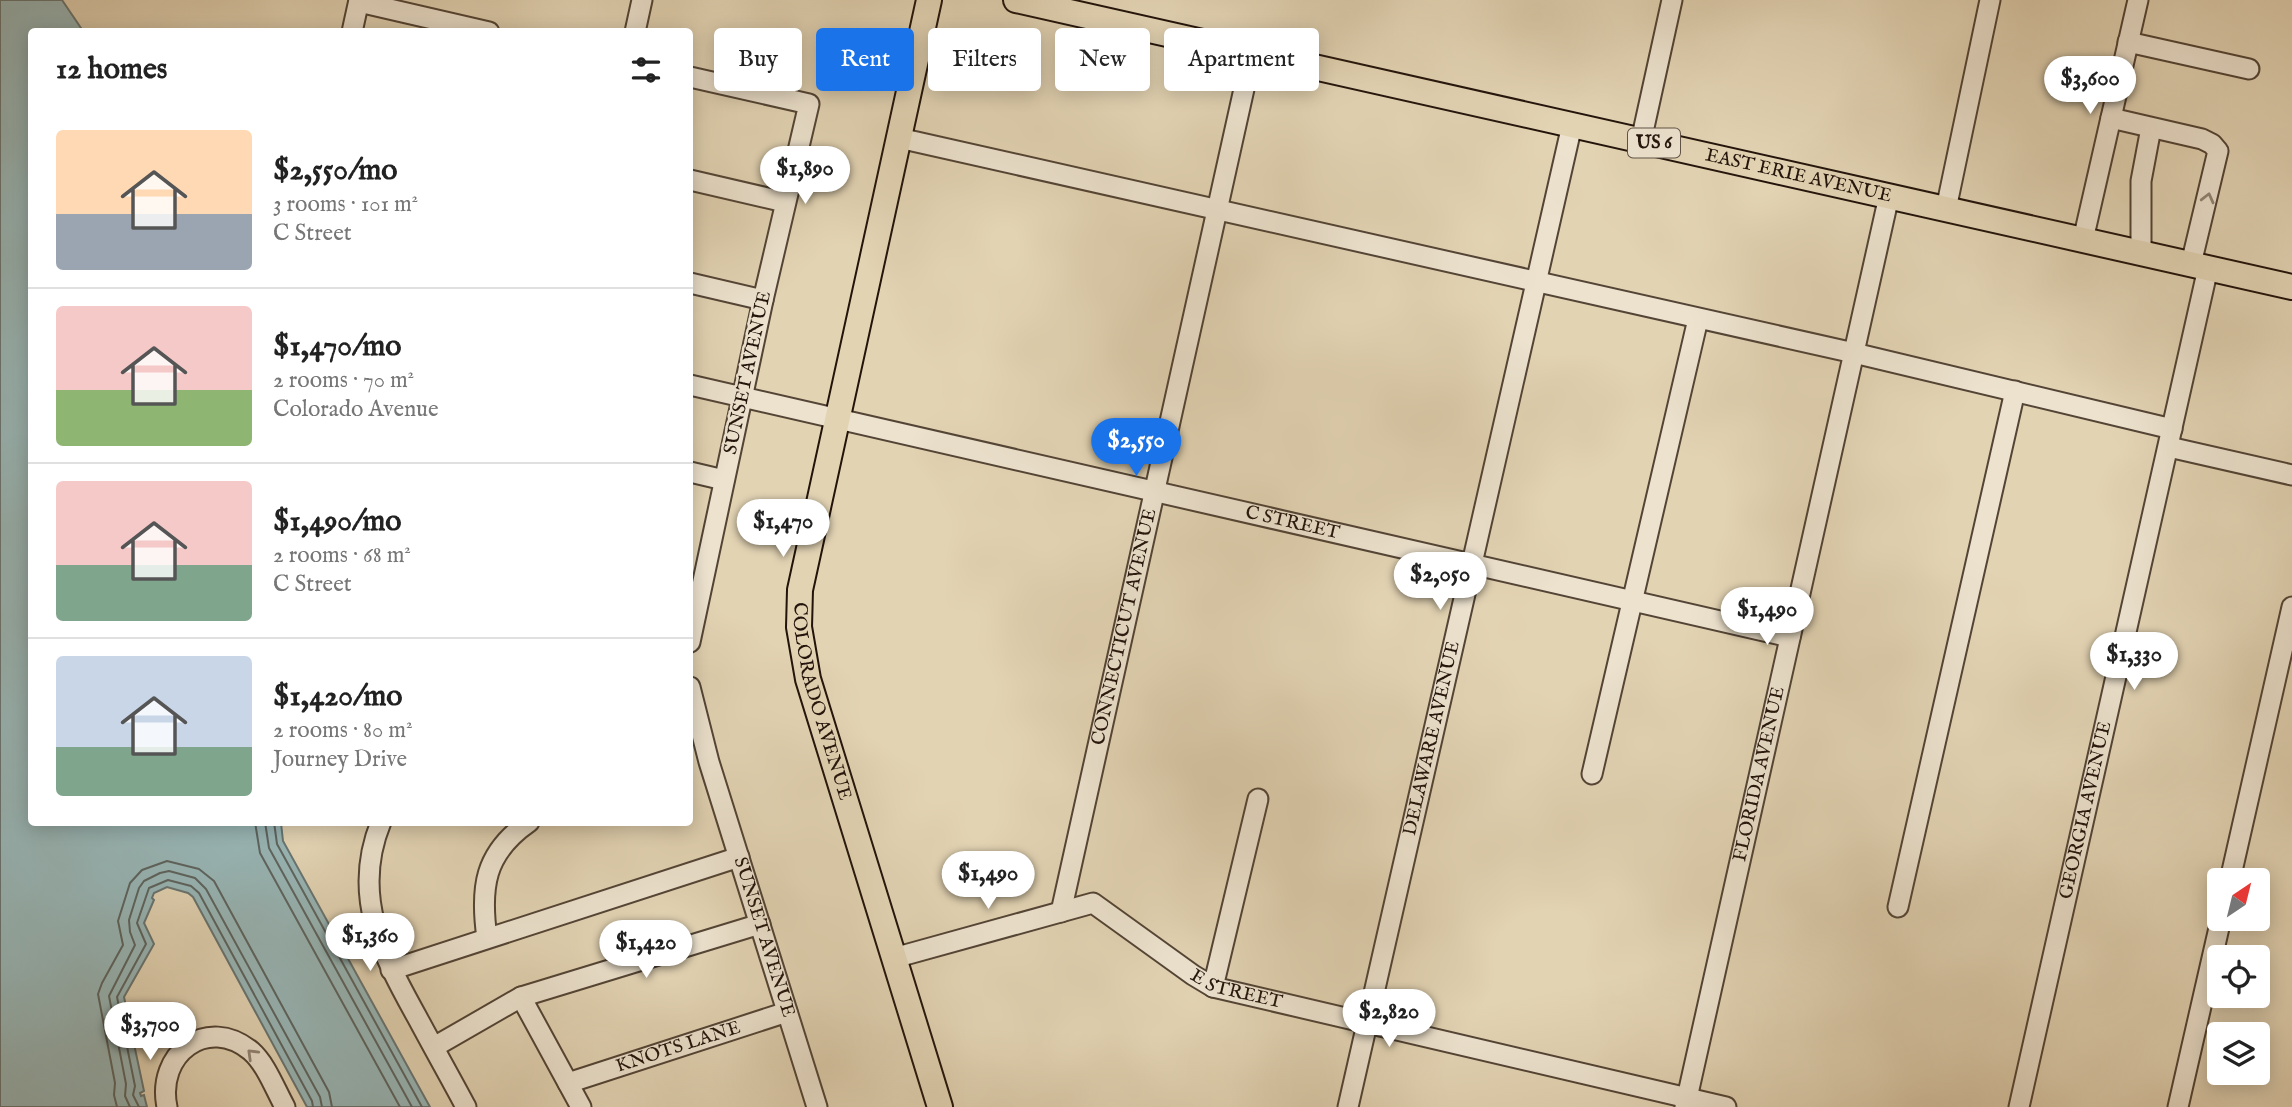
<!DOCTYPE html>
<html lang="en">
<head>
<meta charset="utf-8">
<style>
	body { margin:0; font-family:"IM FELL English",serif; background:#f2f2f2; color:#222; height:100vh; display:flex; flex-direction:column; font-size:26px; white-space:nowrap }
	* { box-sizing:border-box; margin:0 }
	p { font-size:23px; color:#767676 }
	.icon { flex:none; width:38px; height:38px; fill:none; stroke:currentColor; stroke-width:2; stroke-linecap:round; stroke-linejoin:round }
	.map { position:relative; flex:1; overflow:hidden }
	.panel { position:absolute; left:28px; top:28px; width:665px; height:798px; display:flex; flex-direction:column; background:#fff; border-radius:7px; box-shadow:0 4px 18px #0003 }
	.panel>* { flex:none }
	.guide { position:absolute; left:714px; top:28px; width:665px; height:63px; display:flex; gap:14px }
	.needle { width:46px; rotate:35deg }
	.tools { position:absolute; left:2207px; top:868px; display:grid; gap:14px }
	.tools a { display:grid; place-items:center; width:63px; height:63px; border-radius:7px; background:#fff; box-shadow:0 4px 18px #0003; font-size:35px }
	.price { position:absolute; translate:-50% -60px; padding:0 16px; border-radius:24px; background:#fff; color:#222; font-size:23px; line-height:46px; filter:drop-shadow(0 2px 4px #0008) }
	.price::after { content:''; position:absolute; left:50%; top:42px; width:21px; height:16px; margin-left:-10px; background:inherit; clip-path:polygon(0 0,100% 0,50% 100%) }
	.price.on { background:#1a73e8; color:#fff }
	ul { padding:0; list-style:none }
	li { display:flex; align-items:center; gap:21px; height:175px; padding:0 28px }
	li+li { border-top:2px solid #e0e0e0 }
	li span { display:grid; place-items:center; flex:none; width:196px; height:140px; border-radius:7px; color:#555 }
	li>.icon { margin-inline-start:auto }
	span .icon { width:84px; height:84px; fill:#fffc; stroke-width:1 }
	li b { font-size:30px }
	h2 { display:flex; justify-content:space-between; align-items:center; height:84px; padding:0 28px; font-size:30px }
	.tag { padding:0 24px; border-radius:7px; background:#fff; box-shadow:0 4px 18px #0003; font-size:24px; line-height:63px }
	.tag.on { background:#1a73e8; color:#fff }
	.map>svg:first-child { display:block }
</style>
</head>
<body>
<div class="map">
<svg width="2292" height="1107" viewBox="0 0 2292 1107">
	<rect width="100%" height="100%" fill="#e2d3b3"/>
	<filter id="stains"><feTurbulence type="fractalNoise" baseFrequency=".00286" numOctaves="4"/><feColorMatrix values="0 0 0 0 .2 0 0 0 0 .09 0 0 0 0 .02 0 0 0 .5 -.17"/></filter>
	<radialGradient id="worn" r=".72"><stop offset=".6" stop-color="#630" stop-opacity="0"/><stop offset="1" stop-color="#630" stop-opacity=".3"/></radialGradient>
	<!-- water -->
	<polygon fill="#98b6b6" stroke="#697572" stroke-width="2" points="0,0 62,0 83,31 32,32 32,822 281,823 283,841 430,1107 307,1107 193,897 188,893 167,887 154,893 152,898 154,900 144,923 154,944 124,997 144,1091 140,1093 141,1096 144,1095 147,1107 0,1107"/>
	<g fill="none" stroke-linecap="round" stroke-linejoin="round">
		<!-- shore -->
		<g stroke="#5e6560" stroke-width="2">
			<polyline points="255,822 260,853 400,1107"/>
			<polyline points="265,822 269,848 412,1107"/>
			<polyline points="274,822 277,844 422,1107"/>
			<polyline points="117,1107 114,1095 115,1083 98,994 102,983 123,945 118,921 130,883 142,870 167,861 199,869 214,881 329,1092 332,1107"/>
			<polyline points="130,1107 125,1096 126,1084 109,996 135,945 130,932 129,920 139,888 144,881 160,873 169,871 195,878 206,889 320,1097 322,1107"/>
			<polyline points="139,1107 133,1095 135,1086 117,997 146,944 137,923 149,888 168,880 191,886 199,893 312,1101 313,1107"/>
		</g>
		<!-- minor casing -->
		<g stroke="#534435" stroke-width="23">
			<g id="minor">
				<polyline points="359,2 489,32"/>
				<polyline points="352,32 359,0"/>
				<polyline points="635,32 642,0"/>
				<polyline points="2128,42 2249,69"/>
				<polyline points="690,77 809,104 763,300 690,642"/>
				<polyline points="2111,118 2202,139 2212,144 2218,151 2191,264"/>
				<polyline points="899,138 1854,353 2172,429"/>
				<polyline points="1641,141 1672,0"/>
				<polyline points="690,180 785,202"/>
				<polyline points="1946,209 1990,0"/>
				<polyline points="2083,240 2138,0"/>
				<polyline points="2141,253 2141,181 2151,128"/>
				<polyline points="690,283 763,300"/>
				<path id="s1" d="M 690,385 L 1790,637"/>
				<polyline points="2169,447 2292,475"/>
				<polyline points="690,472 724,480"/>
				<path id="s2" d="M 690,687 L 709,762 L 817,1107"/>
				<polyline points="1592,774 1698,319"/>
				<path d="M 381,822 C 351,895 382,954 417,1017 C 433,1047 450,1077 466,1107"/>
				<polyline points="2230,880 2292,607"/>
				<polyline points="1898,907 2015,391"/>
				<path id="s3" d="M 1061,912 L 1252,53"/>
				<path d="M 487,938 C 480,888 484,853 529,822"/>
				<path id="s4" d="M 894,958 L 1093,903 L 1193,975 L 1213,987 L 1726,1107"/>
				<polyline points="391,970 739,857"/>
				<polyline points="1213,987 1258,799"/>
				<polyline points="521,997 581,1107"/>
				<polyline points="434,1047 521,997 760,924"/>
				<path id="s5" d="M 568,1083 L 787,1012"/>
				<path d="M 167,1107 C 156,1054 207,1015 251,1051 C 266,1064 275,1089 285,1107"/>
				<path id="s6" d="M 1348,1107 L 1572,125"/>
				<path id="s7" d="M 1685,1107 L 1889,196"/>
				<path id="s8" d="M 2019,1107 L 2208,268"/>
				<polyline points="2178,1107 2221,919"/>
			</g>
		</g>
		<!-- major casing -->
		<g stroke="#23140b" stroke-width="28">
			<g id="major">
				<path id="s9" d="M 929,0 L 800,590 L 799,627 L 808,679 L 940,1107"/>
				<path id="s10" d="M 1016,0 L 2292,287"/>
			</g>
		</g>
		<!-- minor -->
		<use href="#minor" stroke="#ece2ce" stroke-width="19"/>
		<!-- major -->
		<use href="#major" stroke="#e2d3b3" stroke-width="24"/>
	</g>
	<!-- one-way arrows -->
	<defs><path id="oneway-chevron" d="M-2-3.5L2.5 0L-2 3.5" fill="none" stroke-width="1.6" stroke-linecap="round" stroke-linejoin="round" transform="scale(1.75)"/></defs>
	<g stroke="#928576">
		<use href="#oneway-chevron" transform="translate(2208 198) rotate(-76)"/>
		<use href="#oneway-chevron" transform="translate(252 1054) rotate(-136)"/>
	</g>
	<g text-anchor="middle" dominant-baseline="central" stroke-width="5" stroke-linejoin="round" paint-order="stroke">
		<!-- shield labels -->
		<rect fill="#ece2ce" stroke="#5f5246" stroke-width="2" x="1628" y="128.5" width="52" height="29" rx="5"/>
		<g font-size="18" font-weight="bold" fill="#23140b">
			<text x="1654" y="143">US 6</text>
		</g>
		<!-- street labels -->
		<g font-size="19" fill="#23140b" stroke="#ece2ce">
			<text stroke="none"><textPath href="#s10" startOffset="802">EAST ERIE AVENUE</textPath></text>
			<text transform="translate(748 373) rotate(-78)">SUNSET AVENUE</text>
			<text stroke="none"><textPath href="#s1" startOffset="618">C STREET</textPath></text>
			<text stroke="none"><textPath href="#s3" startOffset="292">CONNECTICUT AVENUE</textPath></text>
			<text stroke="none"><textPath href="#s9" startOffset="718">COLORADO AVENUE</textPath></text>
			<text stroke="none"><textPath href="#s6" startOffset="378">DELAWARE AVENUE</textPath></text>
			<text stroke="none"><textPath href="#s7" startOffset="341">FLORIDA AVENUE</textPath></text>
			<text stroke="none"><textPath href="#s8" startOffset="304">GEORGIA AVENUE</textPath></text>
			<text stroke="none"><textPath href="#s2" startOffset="261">SUNSET AVENUE</textPath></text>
			<text stroke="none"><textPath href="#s4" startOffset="376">E STREET</textPath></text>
			<text stroke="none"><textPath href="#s5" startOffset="116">KNOTS LANE</textPath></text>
		</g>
	</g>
	<rect width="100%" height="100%" filter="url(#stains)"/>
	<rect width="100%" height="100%" fill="url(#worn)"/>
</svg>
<div class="tools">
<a><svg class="needle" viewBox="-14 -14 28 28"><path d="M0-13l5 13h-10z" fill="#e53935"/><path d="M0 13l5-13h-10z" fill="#767676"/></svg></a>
<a><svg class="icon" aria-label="locate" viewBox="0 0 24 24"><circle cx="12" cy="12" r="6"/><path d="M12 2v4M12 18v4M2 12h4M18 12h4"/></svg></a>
<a><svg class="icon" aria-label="layers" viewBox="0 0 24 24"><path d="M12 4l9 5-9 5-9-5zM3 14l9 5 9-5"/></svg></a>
</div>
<b class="price" style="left:2090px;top:116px">$3,600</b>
<b class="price" style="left:805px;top:206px">$1,890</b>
<b class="price on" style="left:1136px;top:478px">$2,550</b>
<b class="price" style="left:783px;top:559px">$1,470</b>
<b class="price" style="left:1440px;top:612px">$2,050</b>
<b class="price" style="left:1767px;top:647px">$1,490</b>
<b class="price" style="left:2134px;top:692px">$1,330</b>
<b class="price" style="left:988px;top:911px">$1,490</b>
<b class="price" style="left:370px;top:973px">$1,360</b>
<b class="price" style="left:646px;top:980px">$1,420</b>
<b class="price" style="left:1389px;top:1049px">$2,820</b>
<b class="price" style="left:150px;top:1062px">$3,700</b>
<div class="guide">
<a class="tag">Buy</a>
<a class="tag on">Rent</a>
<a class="tag">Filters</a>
<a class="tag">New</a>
<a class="tag">Apartment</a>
</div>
<section class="panel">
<h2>12 homes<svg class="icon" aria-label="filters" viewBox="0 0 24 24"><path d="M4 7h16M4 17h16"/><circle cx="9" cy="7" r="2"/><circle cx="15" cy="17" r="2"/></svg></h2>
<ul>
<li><span style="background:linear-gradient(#ffd9b3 60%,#9aa5b1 0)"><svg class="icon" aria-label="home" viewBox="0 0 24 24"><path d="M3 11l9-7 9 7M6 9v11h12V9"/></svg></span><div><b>$2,550/mo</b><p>3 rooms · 101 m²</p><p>C Street</p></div></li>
<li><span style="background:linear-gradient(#f6c9c9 60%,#8fb573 0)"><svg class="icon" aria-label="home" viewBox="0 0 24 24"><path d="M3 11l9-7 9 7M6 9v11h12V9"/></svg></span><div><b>$1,470/mo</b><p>2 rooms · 70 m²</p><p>Colorado Avenue</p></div></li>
<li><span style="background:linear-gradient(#f6c9c9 60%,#7fa58c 0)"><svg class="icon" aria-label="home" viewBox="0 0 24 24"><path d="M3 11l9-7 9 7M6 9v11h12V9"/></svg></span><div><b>$1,490/mo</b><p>2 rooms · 68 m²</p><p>C Street</p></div></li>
<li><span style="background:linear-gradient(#c9d6e8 65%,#7fa58c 0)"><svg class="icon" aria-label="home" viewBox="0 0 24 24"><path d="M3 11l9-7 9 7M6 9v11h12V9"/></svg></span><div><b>$1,420/mo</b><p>2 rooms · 80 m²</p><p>Journey Drive</p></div></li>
</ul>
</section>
</div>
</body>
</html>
